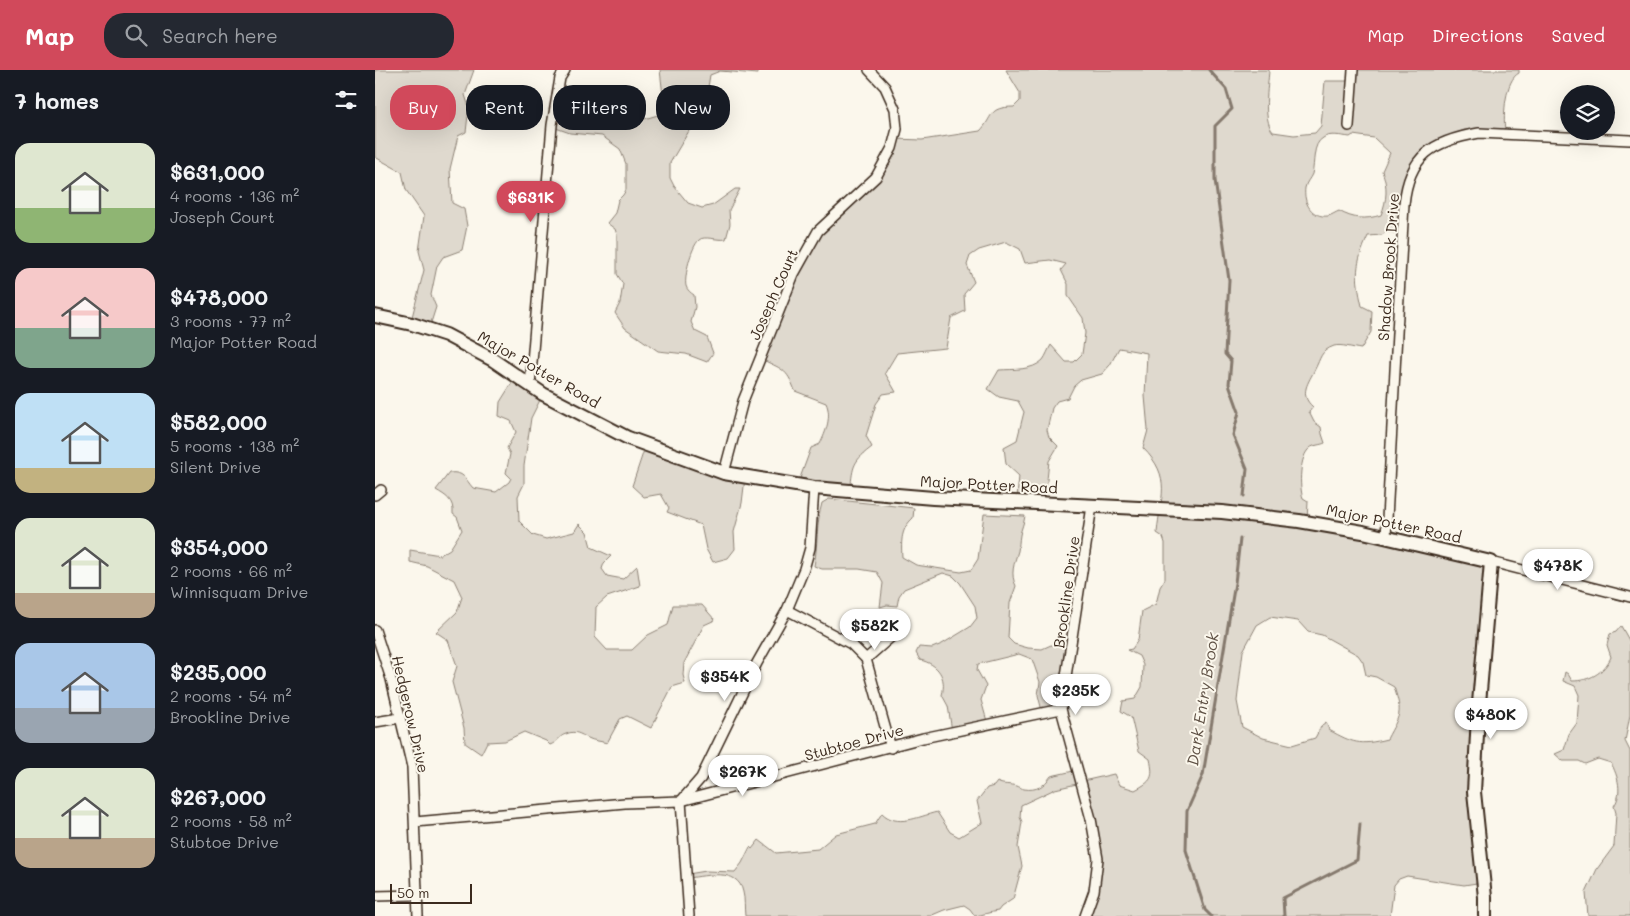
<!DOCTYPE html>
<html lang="en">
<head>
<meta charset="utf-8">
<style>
	body { margin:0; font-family:Mali,sans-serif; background:#242831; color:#f1f3f6; height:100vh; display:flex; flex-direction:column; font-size:19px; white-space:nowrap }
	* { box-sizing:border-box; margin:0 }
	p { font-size:16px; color:#9ea1a6 }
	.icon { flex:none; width:28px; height:28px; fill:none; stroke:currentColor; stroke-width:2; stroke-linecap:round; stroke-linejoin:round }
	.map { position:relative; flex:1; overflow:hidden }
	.details { display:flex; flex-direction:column; background:#171b24; width:375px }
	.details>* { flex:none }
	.banner { position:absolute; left:15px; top:15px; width:475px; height:45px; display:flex; gap:10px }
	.fabs { position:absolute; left:1185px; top:15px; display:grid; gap:10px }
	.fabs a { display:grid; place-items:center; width:55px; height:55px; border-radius:50%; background:#171b24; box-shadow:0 5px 20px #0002; font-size:25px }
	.scale { position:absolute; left:15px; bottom:12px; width:82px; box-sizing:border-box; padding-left:5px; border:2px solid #3b2a1e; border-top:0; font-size:14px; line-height:18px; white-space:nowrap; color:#3b2a1e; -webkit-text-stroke:4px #fbf7ec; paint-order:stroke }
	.price { position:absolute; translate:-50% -42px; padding:0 11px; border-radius:18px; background:#fff; color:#222; font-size:16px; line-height:32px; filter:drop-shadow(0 1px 2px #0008) }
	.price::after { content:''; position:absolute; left:50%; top:30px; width:15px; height:11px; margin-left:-8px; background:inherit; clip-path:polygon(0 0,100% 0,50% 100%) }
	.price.current { background:#d1495b; color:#fff }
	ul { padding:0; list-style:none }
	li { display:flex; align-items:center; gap:15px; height:125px; padding:0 15px }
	li span { display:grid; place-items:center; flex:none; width:140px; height:100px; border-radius:15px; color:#555 }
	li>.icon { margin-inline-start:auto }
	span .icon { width:60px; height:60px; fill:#fffc; stroke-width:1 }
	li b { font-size:21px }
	h2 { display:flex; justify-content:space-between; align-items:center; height:60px; padding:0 15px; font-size:21px }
	.tag { padding:0 18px; border-radius:20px; background:#171b24; box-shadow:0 5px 20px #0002; font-size:18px; line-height:45px }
	.tag.current { background:#d1495b; color:#fff }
	header { display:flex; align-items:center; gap:30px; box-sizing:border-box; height:70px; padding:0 25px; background:#d1495b; color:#fff }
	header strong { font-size:24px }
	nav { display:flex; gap:28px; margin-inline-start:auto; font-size:18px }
	.search { width:350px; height:45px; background:#242831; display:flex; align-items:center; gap:12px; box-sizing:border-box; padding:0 18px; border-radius:20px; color:#9ea1a6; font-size:19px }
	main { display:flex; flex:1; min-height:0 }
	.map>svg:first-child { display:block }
</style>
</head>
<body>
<header>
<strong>Map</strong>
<div class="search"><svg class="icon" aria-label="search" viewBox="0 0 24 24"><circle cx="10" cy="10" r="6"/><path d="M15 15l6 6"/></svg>Search here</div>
<nav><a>Map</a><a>Directions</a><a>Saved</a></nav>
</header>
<main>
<section class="details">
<h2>7 homes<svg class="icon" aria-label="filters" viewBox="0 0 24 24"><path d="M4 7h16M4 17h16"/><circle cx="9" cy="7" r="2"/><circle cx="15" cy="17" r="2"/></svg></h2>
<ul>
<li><span style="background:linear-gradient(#dfe7d0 65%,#8fb573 0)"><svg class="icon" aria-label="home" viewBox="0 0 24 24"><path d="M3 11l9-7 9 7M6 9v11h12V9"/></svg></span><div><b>$631,000</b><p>4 rooms · 136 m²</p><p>Joseph Court</p></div></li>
<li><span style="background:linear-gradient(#f6c9c9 60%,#7fa58c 0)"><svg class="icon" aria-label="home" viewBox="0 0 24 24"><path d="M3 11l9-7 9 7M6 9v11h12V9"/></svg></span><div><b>$478,000</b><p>3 rooms · 77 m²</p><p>Major Potter Road</p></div></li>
<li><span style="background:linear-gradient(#bfe0f5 75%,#c2b280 0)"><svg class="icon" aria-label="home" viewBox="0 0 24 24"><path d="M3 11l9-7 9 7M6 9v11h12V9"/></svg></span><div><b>$582,000</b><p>5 rooms · 138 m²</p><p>Silent Drive</p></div></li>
<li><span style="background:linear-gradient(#dfe7d0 75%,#b9a48a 0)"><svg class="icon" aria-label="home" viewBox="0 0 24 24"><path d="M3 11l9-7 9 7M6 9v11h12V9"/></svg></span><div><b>$354,000</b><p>2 rooms · 66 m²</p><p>Winnisquam Drive</p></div></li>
<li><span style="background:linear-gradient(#a9c7e8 65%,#9aa5b1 0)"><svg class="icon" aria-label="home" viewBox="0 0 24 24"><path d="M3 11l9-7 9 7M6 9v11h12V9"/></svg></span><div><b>$235,000</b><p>2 rooms · 54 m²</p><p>Brookline Drive</p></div></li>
<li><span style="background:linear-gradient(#dfe7d0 70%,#b9a48a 0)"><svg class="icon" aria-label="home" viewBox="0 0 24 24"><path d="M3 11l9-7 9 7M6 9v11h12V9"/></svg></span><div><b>$267,000</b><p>2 rooms · 58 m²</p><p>Stubtoe Drive</p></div></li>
</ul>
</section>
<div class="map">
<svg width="1255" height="846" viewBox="0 0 1255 846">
	<rect width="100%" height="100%" fill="#fbf7ec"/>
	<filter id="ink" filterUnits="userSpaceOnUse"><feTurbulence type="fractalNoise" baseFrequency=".02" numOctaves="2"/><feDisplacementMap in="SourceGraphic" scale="10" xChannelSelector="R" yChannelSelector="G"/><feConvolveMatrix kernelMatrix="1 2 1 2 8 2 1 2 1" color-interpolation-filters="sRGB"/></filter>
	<g filter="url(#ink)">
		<!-- green -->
		<g fill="#dfd9ce" stroke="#8d8276" fill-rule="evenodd">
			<polygon points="0,0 99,0 90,25 94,37 91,62 83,66 75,99 77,133 89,139 92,156 87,180 68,187 62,196 56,225 61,237 54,259 35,255 49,200 44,181 49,146 31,120 27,102 0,87"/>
			<path d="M 285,0 L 383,0 L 383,4 L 345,1 L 335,5 L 329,41 L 321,49 L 295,93 L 295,108 L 299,116 L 313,133 L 327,138 L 338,135 L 360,119 L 365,119 L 354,140 L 355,154 L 351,169 C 343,171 329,165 324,170 C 316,177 309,207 311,216 C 312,220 316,223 319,225 L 320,237 L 316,252 L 320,261 L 332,267 L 338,283 L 332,292 L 311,284 L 283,281 L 250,258 L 240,243 L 245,233 L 248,214 L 242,204 L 242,165 L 240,159 L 232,153 L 240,143 L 243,130 L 248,125 L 251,120 L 251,94 L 245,79 L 227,66 L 195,63 L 178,57 L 181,41 L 204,46 L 212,41 L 227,45 L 243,43 L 248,50 L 259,52 L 283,45 L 289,34 Z"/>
			<path d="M 631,0 L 894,0 C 893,18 887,48 898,62 L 919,65 L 940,63 L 946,56 L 950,11 L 978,11 L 981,0 L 1144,0 L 1144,3 C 1130,10 1128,46 1130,61 L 1089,60 L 1063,72 L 1045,93 L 1037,110 L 1031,164 L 1011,162 L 1007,165 L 993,166 C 980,195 980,205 987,236 L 997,241 L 996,262 L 986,279 C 978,278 966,274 959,276 C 945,281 946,288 940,299 C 934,312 923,324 938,337 L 934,342 L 939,352 L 946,357 L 947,364 L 950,373 C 946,375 938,375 935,378 C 924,386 924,417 928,428 L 933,431 L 932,452 L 1112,492 L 1102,665 L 1108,812 L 1089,815 L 1032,806 L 1024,809 L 1019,815 L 1015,846 L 710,846 L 723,789 L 706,713 L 680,719 L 646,735 L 645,747 L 647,752 L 643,777 L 647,796 L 638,829 L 626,837 L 623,841 C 615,842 607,845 600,846 L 595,839 L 589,835 L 569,840 L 555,846 L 370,846 C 369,838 370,829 368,822 C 363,797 331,806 313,808 L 313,804 L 331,801 L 360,802 L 367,793 L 375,777 L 377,779 L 384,770 L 401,783 L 443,779 L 461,764 L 500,754 L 507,743 C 522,758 542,747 562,742 L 575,762 L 584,767 L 607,753 L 602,731 L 612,718 L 619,716 L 622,712 C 628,715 631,714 637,715 C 642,715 645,718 649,719 C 662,721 669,716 676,706 L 703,700 L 708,711 L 739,704 L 744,715 L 760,720 C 777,711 779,708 775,689 L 764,681 L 756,647 L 746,641 L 748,631 L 760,629 L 767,617 L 768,595 L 764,586 L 752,580 L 757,579 L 763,570 L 767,541 L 781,534 L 785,517 L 790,509 L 790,473 L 788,467 L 782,463 C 785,427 798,408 768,378 L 773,360 L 770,326 L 772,283 L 744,278 L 735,295 L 727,304 L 706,310 L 699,316 L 693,328 L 682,331 L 677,338 L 672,360 L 674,367 L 683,376 L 674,391 L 670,429 L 642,427 L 644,406 L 631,394 L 629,377 L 642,370 L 649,342 L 643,331 L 624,327 L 613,319 L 624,300 C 638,299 657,301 668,290 C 671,286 673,280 676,275 L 691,292 L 699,292 L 707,284 L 710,263 L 708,248 L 693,226 L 693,214 L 686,200 L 691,194 L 675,190 L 650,193 L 645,179 L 631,172 L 604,180 L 595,186 L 592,195 L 599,212 L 589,224 L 590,241 L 576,248 L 571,278 L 522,283 L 510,303 L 521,322 L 508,324 L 501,334 L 491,366 L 497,377 C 480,390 478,394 476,414 L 444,412 L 425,408 L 436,378 L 445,374 C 451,362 457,346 451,333 L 420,321 C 412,298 406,299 386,289 L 440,167 L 499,112 L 520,69 L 547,70 L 605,61 C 619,47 612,37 639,37 L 645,31 L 645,23 ZM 978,65 L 999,68 L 1015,83 L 1007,101 C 1013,116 1012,130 1006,145 C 990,150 978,149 964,141 C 961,142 957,145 953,146 C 937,148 928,133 930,118 C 931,112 935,109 937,104 C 940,93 937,74 948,68 C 954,63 967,66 975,67 ZM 895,547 L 923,551 L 933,562 L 947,565 L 983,585 L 988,592 L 991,605 L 1001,607 L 1019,617 C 1028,645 1025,644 1012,669 C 984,676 978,673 954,660 L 951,652 L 947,655 L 940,668 L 917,675 L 888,668 L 867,657 L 862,631 L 868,581 L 882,555 Z"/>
			<path d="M 140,308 L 167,326 L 156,348 L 149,396 L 149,414 L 143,426 L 144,451 L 158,465 L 171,469 L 199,462 L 204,454 L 212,462 L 216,477 L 236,486 L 229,493 L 227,499 L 232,506 L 248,509 L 262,496 L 265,516 L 232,527 L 221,537 L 220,567 L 232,580 L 257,580 L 273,565 L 293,555 L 298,535 L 327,535 L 340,550 L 329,555 L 309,593 L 308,605 L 310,613 L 297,617 L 276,658 L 252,646 L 245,649 L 232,673 C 226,671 218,671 213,668 C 205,664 200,660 191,664 C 184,666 183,672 175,675 L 171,671 L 149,662 L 130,671 L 112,672 L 106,684 L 90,673 L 89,658 L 77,612 L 82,596 L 73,570 L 61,562 L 82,542 L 87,527 L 79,510 L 52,496 L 35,492 L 35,480 L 65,485 L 75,479 L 87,460 L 82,447 L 78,444 C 79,430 71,426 61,420 L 74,403 C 89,401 90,409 98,418 L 121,422 L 134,412 L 136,408 L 131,403 L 135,384 L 132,378 L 141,362 L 136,351 L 124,346 L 125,332 Z"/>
			<polygon points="270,377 370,408 367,433 359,462 360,479 353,488 338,492 331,479 326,455 292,442 294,438 286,424 269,427 257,416"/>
			<path d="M 454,429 L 539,438 L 538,448 C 526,459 526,470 527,487 L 541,495 L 586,502 L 596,500 L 603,489 L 609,444 L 650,446 C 649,453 646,459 645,465 C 644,471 644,476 643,481 C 639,494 635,504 641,516 L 635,533 L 633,568 L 639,574 L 653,578 L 667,579 L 676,575 L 696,578 L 688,639 L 667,641 L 663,625 L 665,612 L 657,589 L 644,584 L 603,594 L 602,600 L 611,616 L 606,630 L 613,655 L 577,661 L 573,636 L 567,625 C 572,607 563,594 545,590 L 541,583 L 544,577 L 557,578 L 567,574 L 595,557 L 602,548 L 600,536 L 585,513 L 578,506 L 568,503 L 529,519 L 524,526 L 522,536 L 512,535 L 505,537 L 508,513 L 502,502 L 484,499 L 447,499 L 439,496 C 443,475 441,454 447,433 Z"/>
			<path d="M 1246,556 L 1255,572 L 1255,645 L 1250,671 L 1255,681 L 1255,846 L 1213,846 L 1211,823 L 1222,799 L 1239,776 L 1241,743 L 1239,736 C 1248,723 1243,706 1236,693 L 1223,689 L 1210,694 L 1204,691 L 1188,691 L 1180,684 L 1189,680 L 1194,664 L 1202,653 L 1204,625 L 1200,616 L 1188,611 L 1190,602 L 1193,604 L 1197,611 C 1214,611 1229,603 1236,587 L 1232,575 L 1235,564 L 1241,562 Z"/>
		</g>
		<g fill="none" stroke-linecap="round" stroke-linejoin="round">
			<!-- stream -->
			<g stroke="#85796d" stroke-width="3">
				<polyline points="834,0 851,19 857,39 840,56 840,110 854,210 850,284 856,291 854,314 864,342 858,365 872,399 869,426"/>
				<polyline points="836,846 830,840 811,780 812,741 828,705 860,513 865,469"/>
				<polyline points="909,846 908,828 982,790 985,754"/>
			</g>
			<!-- street casing -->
			<g stroke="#3b2a1e" stroke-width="12">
				<g id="street">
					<polyline points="974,56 978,0"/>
					<polyline points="155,316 177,55 185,8 190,0"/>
					<polyline points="349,403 368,331 419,204 443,161 501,107 517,78 522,59 520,39 510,17 494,0"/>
					<polyline points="0,425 6,420"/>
					<path d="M 1011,467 L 1029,134 C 1034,85 1058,71 1104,63 L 1255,70"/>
					<polyline points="1116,492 1255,527"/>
					<polyline points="412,540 476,574 491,589 516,678"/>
					<polyline points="0,560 16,609 37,697 43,846"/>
					<polyline points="491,589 516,567"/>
					<polyline points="0,652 25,648"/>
					<polyline points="40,752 250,733 306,731 548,668 686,639"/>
					<polyline points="0,826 42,825"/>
					<polyline points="314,846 306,731 326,708 382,593 412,540 429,499 435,478 439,418"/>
					<polyline points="710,846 719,821 723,789 716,749 686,639 717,436"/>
				</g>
			</g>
			<!-- secondary casing -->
			<g stroke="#3b2a1e" stroke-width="16">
				<polyline id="secondary" points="0,246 37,254 71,265 118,290 168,324 253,368 349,403 439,418 558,428 847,442 924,451 988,462 1116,492 1103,645 1099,722 1110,827 1110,846"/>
			</g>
			<!-- street -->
			<use href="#street" stroke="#fbf7ec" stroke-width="9"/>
			<!-- secondary -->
			<use href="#secondary" stroke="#fbf7ec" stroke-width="12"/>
		</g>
	</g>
	<g text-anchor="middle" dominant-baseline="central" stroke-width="4" stroke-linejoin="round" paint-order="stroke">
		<!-- street labels -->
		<g font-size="15" fill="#3b2a1e" stroke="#fbf7ec">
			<text transform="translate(1013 197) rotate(-86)">Shadow Brook Drive</text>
			<text transform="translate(398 224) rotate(-66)">Joseph Court</text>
			<text transform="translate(164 299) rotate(30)">Major Potter Road</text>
			<text transform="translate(614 414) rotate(3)">Major Potter Road</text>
			<text transform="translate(1019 453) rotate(12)">Major Potter Road</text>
			<text transform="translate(691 522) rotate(-82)">Brookline Drive</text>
			<text transform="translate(36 644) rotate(77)">Hedgerow Drive</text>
			<text transform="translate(479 672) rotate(-15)">Stubtoe Drive</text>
		</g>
		<!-- water labels -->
		<g font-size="16" font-style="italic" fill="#605246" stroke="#fbf7ec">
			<text transform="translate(827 629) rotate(-81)">Dark Entry Brook</text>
		</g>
	</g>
</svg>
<div class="fabs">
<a><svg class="icon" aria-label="layers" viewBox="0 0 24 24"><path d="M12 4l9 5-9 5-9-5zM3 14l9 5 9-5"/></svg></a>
</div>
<div class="scale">50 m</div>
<b class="price current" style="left:156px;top:153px">$631K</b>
<b class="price" style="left:1183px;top:521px">$478K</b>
<b class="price" style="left:500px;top:581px">$582K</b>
<b class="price" style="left:350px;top:632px">$354K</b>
<b class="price" style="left:701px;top:646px">$235K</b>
<b class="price" style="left:1116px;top:670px">$480K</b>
<b class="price" style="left:368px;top:727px">$267K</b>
<div class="banner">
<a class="tag current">Buy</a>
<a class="tag">Rent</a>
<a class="tag">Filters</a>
<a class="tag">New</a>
</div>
</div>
</main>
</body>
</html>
